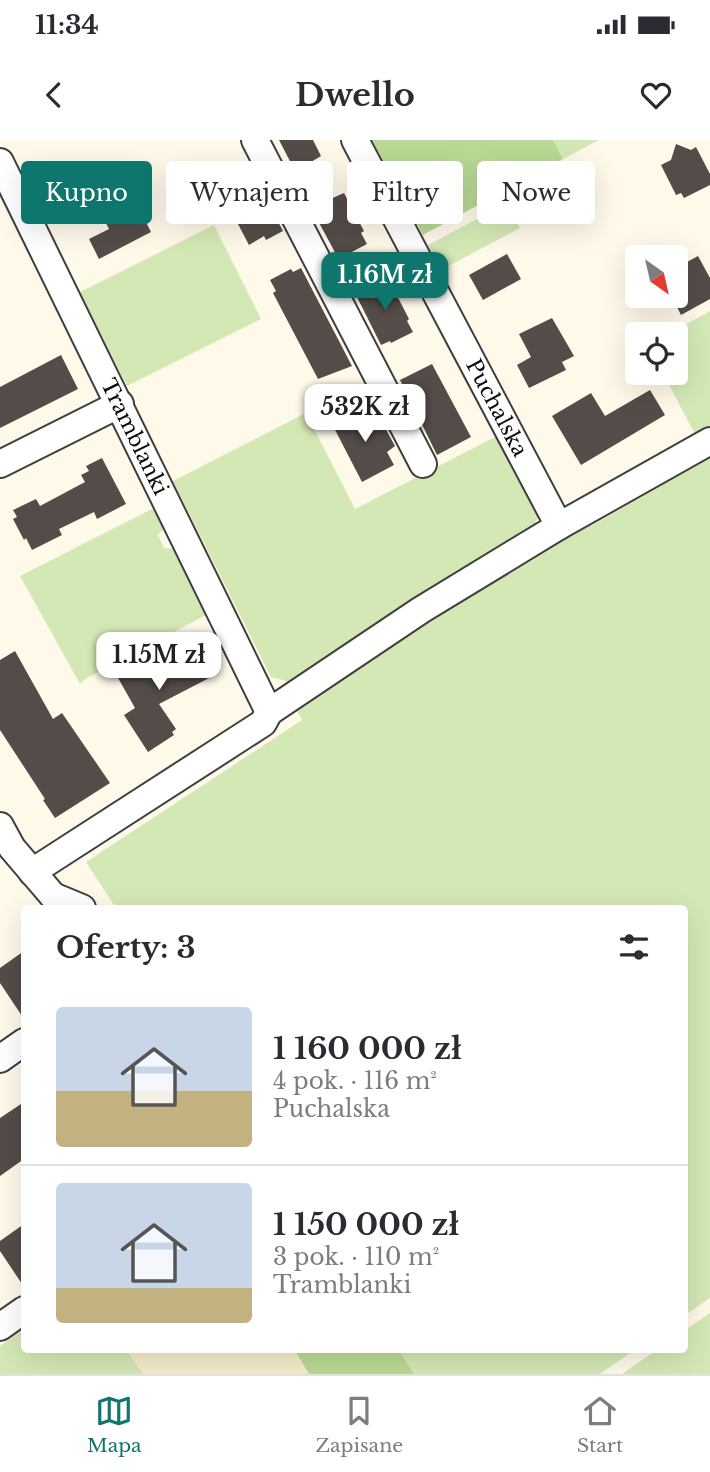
<!DOCTYPE html>
<html lang="pl">
<head>
<meta charset="utf-8">
<style>
	body { margin:0; font-family:"Libre Baskerville",serif; background:#f7f7f7; color:#2b2b33; height:100vh; display:flex; flex-direction:column; font-size:26px; white-space:nowrap }
	* { box-sizing:border-box; margin:0 }
	p { font-size:23px; color:#7c7c81 }
	.icon { flex:none; width:38px; height:38px; fill:none; stroke:currentColor; stroke-width:2; stroke-linecap:round; stroke-linejoin:round }
	.map { position:relative; flex:1; overflow:hidden }
	.details { position:absolute; left:21px; top:765px; width:667px; height:448px; display:flex; flex-direction:column; background:#fff; border-radius:7px; box-shadow:0 7px 28px #0002 }
	.details>* { flex:none }
	.guide { position:absolute; left:21px; top:21px; width:668px; height:63px; display:flex; gap:14px }
	.needle { width:46px; rotate:146deg }
	.tools { position:absolute; left:625px; top:105px; display:grid; gap:14px }
	.tools a { display:grid; place-items:center; width:63px; height:63px; border-radius:7px; background:#fff; box-shadow:0 7px 28px #0002; font-size:35px }
	.price { position:absolute; translate:-50% -60px; padding:0 16px; border-radius:14px; background:#fff; color:#222; font-size:23px; line-height:46px; filter:drop-shadow(0 2px 4px #0008) }
	.price::after { content:''; position:absolute; left:50%; top:42px; width:21px; height:16px; margin-left:-10px; background:inherit; clip-path:polygon(0 0,100% 0,50% 100%) }
	.price.active { background:#0f766e; color:#fff }
	ul { padding:0; list-style:none }
	li { display:flex; align-items:center; gap:21px; height:175px; padding:0 35px }
	li+li { border-top:2px solid #e1e1e2 }
	li span { display:grid; place-items:center; flex:none; width:196px; height:140px; border-radius:7px; color:#555 }
	li>.icon { margin-inline-start:auto }
	span .icon { width:84px; height:84px; fill:#fffc; stroke-width:1 }
	li b { font-size:30px }
	h2 { display:flex; justify-content:space-between; align-items:center; height:84px; padding:0 35px; font-size:30px }
	.pill { padding:0 24px; border-radius:7px; background:#fff; box-shadow:0 7px 28px #0002; font-size:24px; line-height:63px }
	.pill.active { background:#0f766e; color:#fff }
	.status { display:flex; justify-content:space-between; align-items:center; height:49px; padding:0 35px; background:#fff; direction:ltr }
	.status svg { height:19px; fill:currentColor }
	header { display:flex; justify-content:space-between; align-items:center; height:91px; padding:0 35px; background:#fff; font-size:32px; font-weight:800 }
	.tab-bar { display:flex; justify-content:space-around; align-items:center; height:98px; border-top:2px solid #e1e1e2; background:#fff; font-size:19px; color:#7c7c81 }
	.tab-bar a { display:grid; justify-items:center; gap:4px }
	.tab-bar .active { color:#0f766e }
	.map>svg:first-child { display:block }
</style>
</head>
<body>
<div class="status"><b>11:34</b><svg viewBox="0 0 49 12"><path d="M0 12V9h3v3zM5 12V6h3v6zM10 12V3h3v9zM15 12V0h3v12zM26 1h20v11H26zM47 4h2v5h-2z"/></svg></div>
<header><svg class="icon" aria-label="back" viewBox="0 0 24 24"><path d="M15 5l-7 7 7 7"/></svg>Dwello<svg class="icon" aria-label="heart" viewBox="0 0 24 24"><path d="M12 20l-8-8c-3-5 5-10 8-4 3-6 11-1 8 4z"/></svg></header>
<div class="map">
<svg width="710" height="1234" viewBox="0 0 710 1234">
	<rect width="100%" height="100%" fill="#fff9ea"/>
	<!-- farmland -->
	<polygon fill="#f4edcb" points="126,1209 294,1209 309,1234 143,1234"/>
	<!-- green -->
	<g fill="#d4e8b5">
		<polygon points="553,0 599,0 563,19"/>
		<polygon points="507,63 520,88 441,130 428,105"/>
		<polygon points="214,85 261,179 127,246 80,152"/>
		<polygon points="710,171 710,293 698,300 663,233 676,233 676,194 669,194"/>
		<polygon points="306,273 355,369 497,296 539,375 532,389 293,543 271,537 173,341"/>
		<polygon points="710,318 710,1158 684,1176 684,768 116,768 86,722 302,580 292,562 585,376 591,386"/>
		<polygon points="156,367 165,387 158,395 164,408 174,409 208,474 85,539 80,544 20,436"/>
		<polygon points="710,1173 710,1234 622,1234 658,1209 684,1209 684,1191"/>
		<polygon points="24,1189 24,1209 126,1209 143,1234 0,1234 0,1206"/>
		<polygon points="398,1209 636,1209 600,1234 414,1234"/>
	</g>
	<!-- forest -->
	<g fill="#b9d994">
		<polygon points="372,0 553,0 563,19 423,95"/>
		<polygon points="294,1209 398,1209 414,1234 309,1234"/>
	</g>
	<!-- building -->
	<g fill="#544c48">
		<polygon points="279,0 313,0 321,16 301,28 299,25 293,27"/>
		<polygon points="676,4 691,10 696,7 710,34 710,45 684,58 681,53 676,55 661,25 671,20"/>
		<polygon points="561,34 576,61 556,72 542,44"/>
		<polygon points="256,40 283,91 266,100 264,96 249,105 228,65 231,64 225,52 246,41 248,44"/>
		<polygon points="124,51 128,59 138,54 149,78 145,80 151,92 99,119 89,99 109,89 97,65"/>
		<polygon points="344,53 364,91 361,93 367,104 346,115 345,112 337,116 310,66 326,57 328,60"/>
		<polygon points="507,114 521,139 483,160 469,135"/>
		<polygon points="698,116 710,138 710,159 681,175 676,165 676,128"/>
		<polygon points="301,128 352,226 318,239 273,153 276,151 270,140 291,129 293,132"/>
		<polygon points="389,140 409,179 407,181 413,192 391,203 390,201 381,205 355,153 371,145 373,148"/>
		<polygon points="552,178 574,216 562,222 566,230 529,248 517,225 531,217 519,194"/>
		<polygon points="61,215 78,249 0,288 0,247"/>
		<polygon points="432,224 471,297 437,315 400,240"/>
		<polygon points="650,250 665,275 581,325 552,276 591,253 605,276"/>
		<polygon points="364,268 371,282 379,277 395,306 387,312 394,325 362,342 332,284"/>
		<polygon points="102,318 126,364 97,379 94,372 59,389 62,395 32,410 26,398 24,400 13,379 17,377 13,370 36,359 40,366 85,342 81,335 89,331 86,326"/>
		<polygon points="196,505 213,536 159,564 176,589 172,592 174,595 148,612 124,575 135,568 113,529 138,516 147,532"/>
		<polygon points="15,511 53,579 62,573 110,643 55,678 43,660 45,659 0,590 0,520"/>
		<polygon points="24,811 24,879 0,843 0,828"/>
		<polygon points="24,962 24,1019 0,1036 0,978"/>
		<polygon points="24,1084 24,1147 0,1111 0,1101"/>
	</g>
	<g fill="none" stroke-linecap="round" stroke-linejoin="round">
		<!-- minor casing -->
		<g stroke="#3f3f3f" stroke-width="30">
			<g id="minor">
				<polyline points="255,0 423,324"/>
				<path id="s1" d="M 355,0 L 559,386"/>
				<path id="s2" d="M 0,22 L 269,572"/>
				<polyline points="0,324 120,264"/>
				<polyline points="0,686 12,708 53,756 82,768"/>
				<polyline points="32,732 263,583 269,572 421,470 559,386 710,301"/>
				<polyline points="0,919 24,902"/>
				<polyline points="0,1187 24,1170"/>
			</g>
		</g>
		<!-- minor -->
		<use href="#minor" stroke="#fff" stroke-width="26"/>
	</g>
	<g text-anchor="middle" dominant-baseline="central" stroke-width="7" stroke-linejoin="round" paint-order="stroke">
		<!-- street labels -->
		<g font-size="21" fill="#0c0c0c" stroke="#fff">
			<text stroke="none"><textPath href="#s1" startOffset="303">Puchalska</textPath></text>
			<text stroke="none"><textPath href="#s2" startOffset="306">Tramblanki</textPath></text>
		</g>
	</g>
</svg>
<div class="tools">
<a><svg class="needle" viewBox="-14 -14 28 28"><path d="M0-13l5 13h-10z" fill="#e53935"/><path d="M0 13l5-13h-10z" fill="#7c7c81"/></svg></a>
<a><svg class="icon" aria-label="locate" viewBox="0 0 24 24"><circle cx="12" cy="12" r="6"/><path d="M12 2v4M12 18v4M2 12h4M18 12h4"/></svg></a>
</div>
<b class="price active" style="left:385px;top:172px">1.16M zł</b>
<b class="price" style="left:365px;top:304px">532K zł</b>
<b class="price" style="left:159px;top:552px">1.15M zł</b>
<div class="guide">
<a class="pill active">Kupno</a>
<a class="pill">Wynajem</a>
<a class="pill">Filtry</a>
<a class="pill">Nowe</a>
</div>
<section class="details">
<h2>Oferty: 3<svg class="icon" aria-label="filters" viewBox="0 0 24 24"><path d="M4 7h16M4 17h16"/><circle cx="9" cy="7" r="2"/><circle cx="15" cy="17" r="2"/></svg></h2>
<ul>
<li><span style="background:linear-gradient(#c9d6e8 60%,#c2b280 0)"><svg class="icon" aria-label="home" viewBox="0 0 24 24"><path d="M3 11l9-7 9 7M6 9v11h12V9"/></svg></span><div><b>1 160 000 zł</b><p>4 pok. · 116 m²</p><p>Puchalska</p></div></li>
<li><span style="background:linear-gradient(#c9d6e8 75%,#c2b280 0)"><svg class="icon" aria-label="home" viewBox="0 0 24 24"><path d="M3 11l9-7 9 7M6 9v11h12V9"/></svg></span><div><b>1 150 000 zł</b><p>3 pok. · 110 m²</p><p>Tramblanki</p></div></li>
</ul>
</section>
</div>
<nav class="tab-bar">
<a class="active"><svg class="icon" aria-label="map" viewBox="0 0 24 24"><path d="M3 6l6-2 6 2 6-2v14l-6 2-6-2-6 2zM9 4v14M15 6v14"/></svg>Mapa</a>
<a><svg class="icon" aria-label="saved" viewBox="0 0 24 24"><path d="M7 4h10v16l-5-4-5 4z"/></svg>Zapisane</a>
<a><svg class="icon" aria-label="home" viewBox="0 0 24 24"><path d="M3 11l9-7 9 7M6 9v11h12V9"/></svg>Start</a>
</nav>
</body>
</html>
